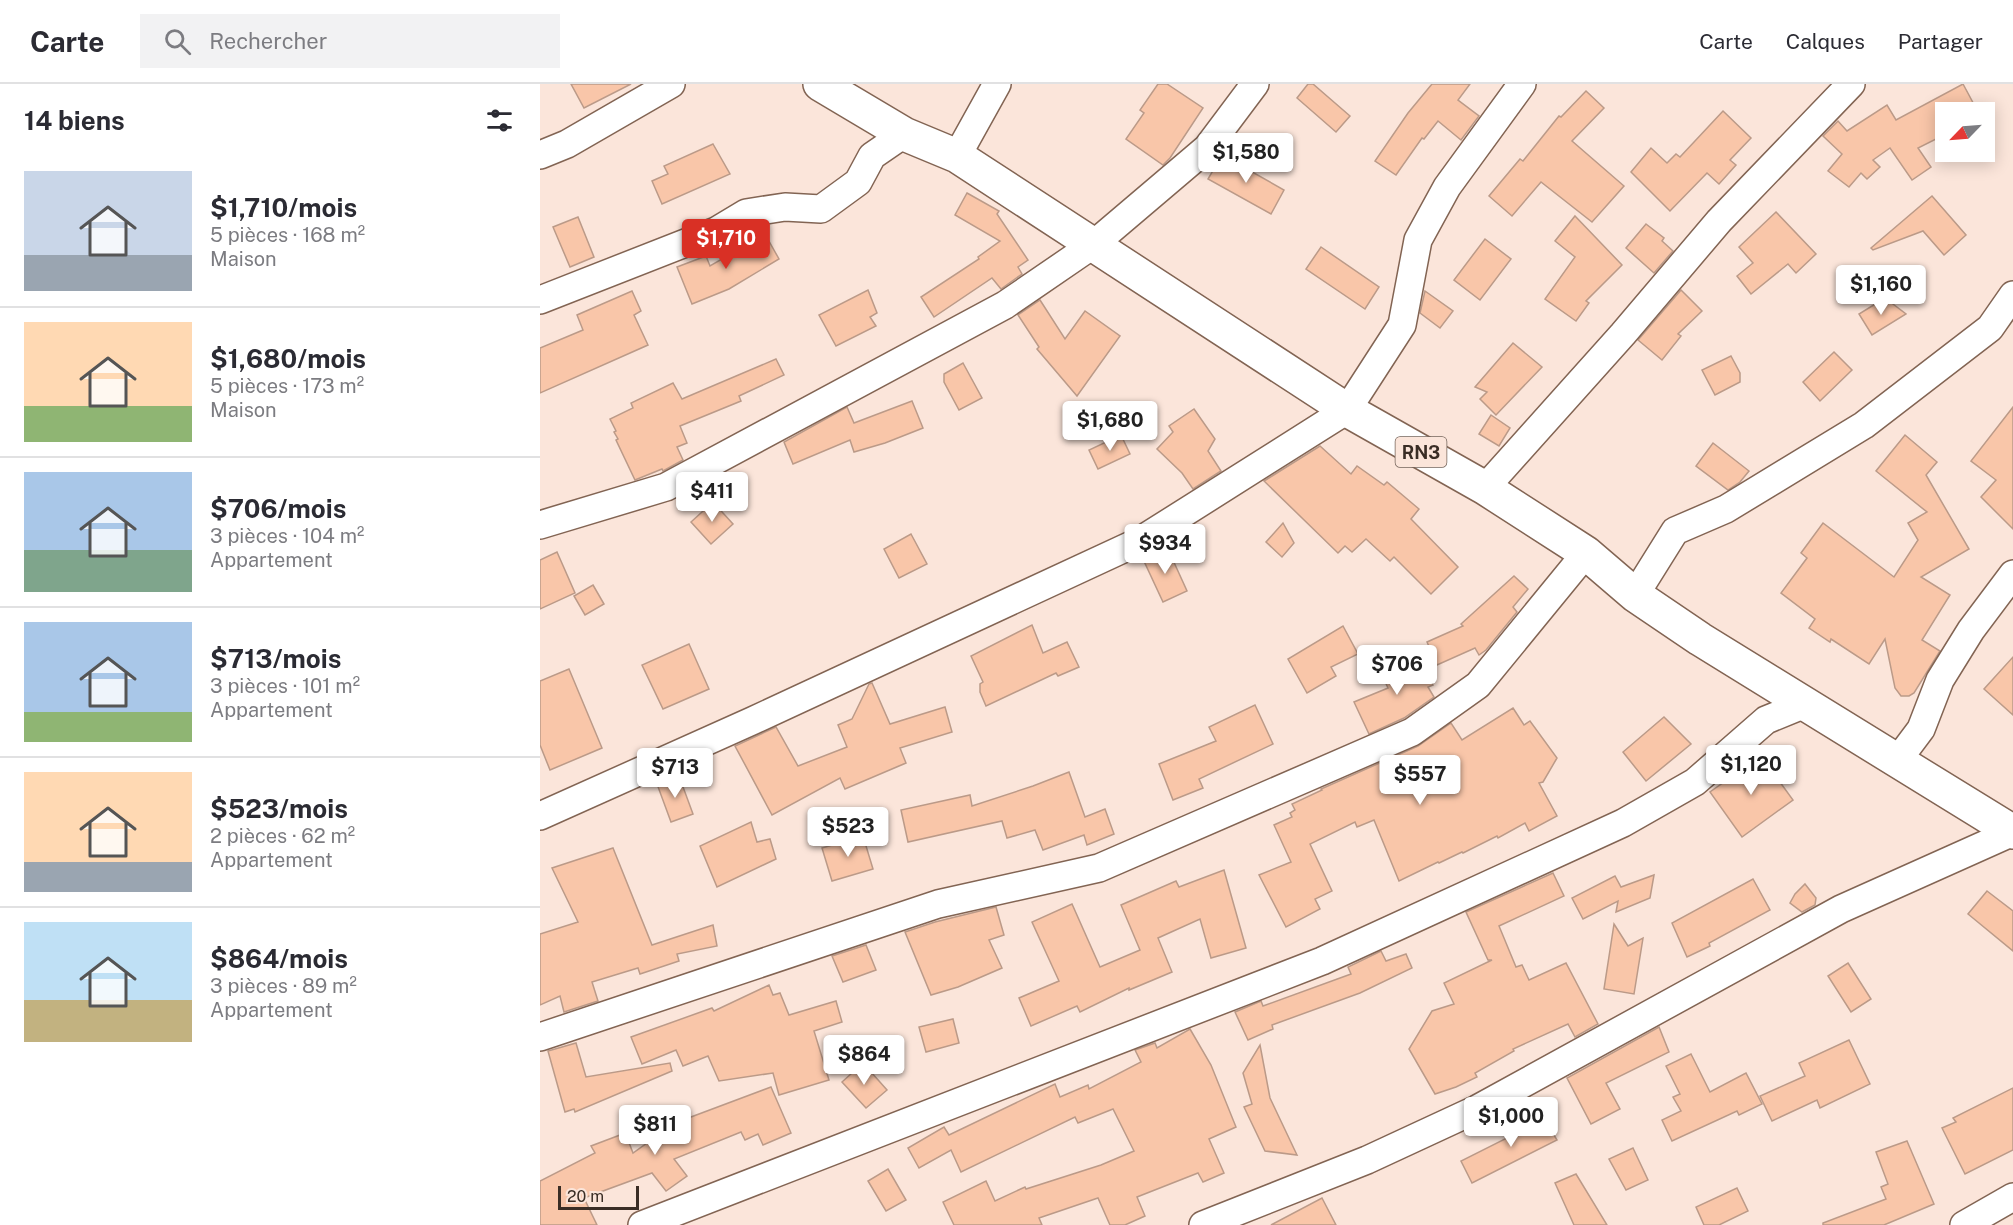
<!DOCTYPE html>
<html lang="fr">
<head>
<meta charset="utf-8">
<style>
	body { margin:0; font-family:"Public Sans",sans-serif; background:#f2f2f3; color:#2b2b33; height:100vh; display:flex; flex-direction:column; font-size:22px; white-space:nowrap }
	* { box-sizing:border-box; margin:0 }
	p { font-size:20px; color:#7c7c81 }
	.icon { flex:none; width:33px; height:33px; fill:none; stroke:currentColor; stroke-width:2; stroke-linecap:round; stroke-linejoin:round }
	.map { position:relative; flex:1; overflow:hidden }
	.details { display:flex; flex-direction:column; background:#fff; width:540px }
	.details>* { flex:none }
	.needle { width:39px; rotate:245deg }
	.fabs { position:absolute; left:1395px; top:18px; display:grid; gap:12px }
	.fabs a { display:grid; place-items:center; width:60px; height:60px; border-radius:0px; background:#fff; box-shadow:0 3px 15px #0003; font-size:30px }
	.scale { position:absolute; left:18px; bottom:15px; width:81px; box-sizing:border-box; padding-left:6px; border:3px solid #3a2d25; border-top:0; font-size:16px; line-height:21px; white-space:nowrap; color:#3a2d25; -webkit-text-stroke:4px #fbe5da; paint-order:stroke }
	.price { position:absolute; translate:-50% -51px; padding:0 14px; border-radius:6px; background:#fff; color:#222; font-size:20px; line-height:39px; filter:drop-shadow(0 2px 3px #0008) }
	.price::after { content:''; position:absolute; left:50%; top:36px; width:18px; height:14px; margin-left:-9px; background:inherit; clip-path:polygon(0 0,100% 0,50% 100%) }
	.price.current { background:#d93025; color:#fff }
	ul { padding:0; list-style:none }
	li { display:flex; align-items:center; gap:18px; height:150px; padding:0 24px }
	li+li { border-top:2px solid #e1e1e2 }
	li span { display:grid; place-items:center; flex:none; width:168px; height:120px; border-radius:0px; color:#555 }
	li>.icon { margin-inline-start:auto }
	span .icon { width:72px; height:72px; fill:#fffc; stroke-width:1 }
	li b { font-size:26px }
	h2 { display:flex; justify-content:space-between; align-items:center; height:72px; padding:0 24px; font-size:26px }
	header { display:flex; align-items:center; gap:36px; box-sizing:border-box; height:84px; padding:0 30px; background:#fff; border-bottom:2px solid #e1e1e2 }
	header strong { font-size:28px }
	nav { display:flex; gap:33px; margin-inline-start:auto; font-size:21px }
	.search { width:420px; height:54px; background:#f2f2f3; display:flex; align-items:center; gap:15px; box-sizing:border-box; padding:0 21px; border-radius:0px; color:#7c7c81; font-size:22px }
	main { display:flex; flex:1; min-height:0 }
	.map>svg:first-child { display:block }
</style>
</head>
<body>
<header>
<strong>Carte</strong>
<div class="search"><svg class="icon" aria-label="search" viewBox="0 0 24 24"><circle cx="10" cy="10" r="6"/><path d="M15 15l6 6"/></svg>Rechercher</div>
<nav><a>Carte</a><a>Calques</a><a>Partager</a></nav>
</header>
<main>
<section class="details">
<h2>14 biens<svg class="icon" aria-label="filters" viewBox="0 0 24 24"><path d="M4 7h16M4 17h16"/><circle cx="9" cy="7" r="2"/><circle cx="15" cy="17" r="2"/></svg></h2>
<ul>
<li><span style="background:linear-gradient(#c9d6e8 70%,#9aa5b1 0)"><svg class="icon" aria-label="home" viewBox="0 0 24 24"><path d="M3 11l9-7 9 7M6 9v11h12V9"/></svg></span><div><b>$1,710/mois</b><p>5 pièces · 168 m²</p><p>Maison</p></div></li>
<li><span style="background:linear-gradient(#ffd9b3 70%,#8fb573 0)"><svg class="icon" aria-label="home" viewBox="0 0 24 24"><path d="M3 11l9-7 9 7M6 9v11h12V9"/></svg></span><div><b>$1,680/mois</b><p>5 pièces · 173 m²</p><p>Maison</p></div></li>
<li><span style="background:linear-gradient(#a9c7e8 65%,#7fa58c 0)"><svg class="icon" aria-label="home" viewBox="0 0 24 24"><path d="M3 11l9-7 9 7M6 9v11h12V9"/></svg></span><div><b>$706/mois</b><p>3 pièces · 104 m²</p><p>Appartement</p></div></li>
<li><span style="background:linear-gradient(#a9c7e8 75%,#8fb573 0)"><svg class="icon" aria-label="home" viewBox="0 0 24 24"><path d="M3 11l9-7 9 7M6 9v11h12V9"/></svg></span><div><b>$713/mois</b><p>3 pièces · 101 m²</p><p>Appartement</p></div></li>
<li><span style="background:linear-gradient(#ffd9b3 75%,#9aa5b1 0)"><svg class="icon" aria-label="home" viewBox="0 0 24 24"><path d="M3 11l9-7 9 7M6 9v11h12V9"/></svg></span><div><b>$523/mois</b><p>2 pièces · 62 m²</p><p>Appartement</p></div></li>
<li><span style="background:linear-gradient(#bfe0f5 65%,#c2b280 0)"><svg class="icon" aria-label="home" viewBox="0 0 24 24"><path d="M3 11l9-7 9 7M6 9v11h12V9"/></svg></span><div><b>$864/mois</b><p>3 pièces · 89 m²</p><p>Appartement</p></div></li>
</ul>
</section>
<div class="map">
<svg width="1473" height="1141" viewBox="0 0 1473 1141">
	<rect width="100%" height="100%" fill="#fbe5da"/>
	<!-- building -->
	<g fill="#f9c6a9" stroke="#bb9a88" stroke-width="1.5">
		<polygon points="31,0 91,0 44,24"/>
		<polygon points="618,0 627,0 663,24 630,74 623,81 586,55 604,29 600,26"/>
		<polygon points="768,0 773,0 810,32 796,48 757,14"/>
		<polygon points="892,0 930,0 918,16 939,32 921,56 898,37 884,55 882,54 856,91 835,77 868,29"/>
		<polygon points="1423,0 1438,28 1406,28 1406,50 1378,64 1391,83 1372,96 1350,64 1333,76 1340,83 1327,95 1321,89 1309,103 1288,87 1302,70 1283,52 1298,37 1307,47 1347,21 1356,36"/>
		<polygon points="1046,7 1064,24 1032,57 1084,102 1052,138 1001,98 972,132 949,112 980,75 983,77 1019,32 1021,33"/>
		<polygon points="1183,27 1211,54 1190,76 1196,81 1179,100 1167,89 1130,127 1091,88 1111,64 1127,79 1136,70 1140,73"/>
		<polygon points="173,60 190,90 122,120 112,97 128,90 124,82"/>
		<polygon points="682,71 744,106 731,130 668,95"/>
		<polygon points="427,109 459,127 457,130 488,176 478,183 482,190 461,205 452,194 394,233 381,213 439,175 438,173 460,157 415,131"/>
		<polygon points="1392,112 1426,151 1404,171 1383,147 1333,166 1331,164"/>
		<polygon points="1236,128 1276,170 1256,189 1248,180 1211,210 1197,192 1213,179 1199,163"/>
		<polygon points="1035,132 1082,181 1046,217 1049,219 1036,237 1005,215 1035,173 1015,157"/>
		<polygon points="38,133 54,173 30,183 13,143"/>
		<polygon points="1106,140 1124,154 1122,157 1133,167 1114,189 1086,164"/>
		<polygon points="225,150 239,175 189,205 152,220 137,183 166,172 170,182"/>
		<polygon points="945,155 971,175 940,216 914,196"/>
		<polygon points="781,163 839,203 825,225 766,185"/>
		<polygon points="328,206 337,229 330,233 336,242 296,262 279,231"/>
		<polygon points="1141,206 1162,227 1138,250 1141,252 1122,276 1098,256"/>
		<polygon points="92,207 101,227 94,231 108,261 0,309 0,264 43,246 37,231"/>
		<polygon points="885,207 913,227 900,244 880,229"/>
		<polygon points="1345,214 1366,230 1332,251 1319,230"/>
		<polygon points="500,216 525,255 545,227 580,252 537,312 497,265 499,263 478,231"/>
		<polygon points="973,259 1002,283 956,331 940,315 947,308 935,303"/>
		<polygon points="1294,268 1312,286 1280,317 1263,298"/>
		<polygon points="1191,272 1200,289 1200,298 1175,311 1162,286"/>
		<polygon points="236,275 244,291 199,312 201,317 140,342 147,359 137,363 143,376 123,387 122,385 95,396 76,356 78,355 74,348 76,347 70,335 93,324 91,319 133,299 142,315"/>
		<polygon points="423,279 442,314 419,326 404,298 404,290"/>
		<polygon points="372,317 383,344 345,359 314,368 310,356 253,380 244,358 307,323 314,339"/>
		<polygon points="1473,323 1473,445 1441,413 1456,396 1431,377"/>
		<polygon points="654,325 675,355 668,367 681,387 653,405 642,389 617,365 633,348 629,342"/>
		<polygon points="951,331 970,344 959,362 939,350"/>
		<polygon points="581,351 590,370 558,385 549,366"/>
		<polygon points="1365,351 1397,378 1386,391 1429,465 1381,493 1410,511 1382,556 1400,567 1374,609 1369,612 1361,612 1355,604 1345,555 1329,580 1291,555 1290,558 1269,544 1275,535 1241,509 1267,474 1261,469 1283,439 1354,493 1378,456 1368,439 1387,428 1336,387"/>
		<polygon points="1173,359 1209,387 1200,398 1188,406 1156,382"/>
		<polygon points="780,362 811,390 817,382 844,401 847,398 879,425 871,435 918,483 891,510 854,473 850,477 826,455 812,468 805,462 798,469 724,397"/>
		<polygon points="173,418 193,440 171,460 151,438"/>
		<polygon points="743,439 754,459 742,473 726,458"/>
		<polygon points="371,450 387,480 359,494 344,465"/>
		<polygon points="627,463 647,507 623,518 603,475"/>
		<polygon points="17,468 35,509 0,525 0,476"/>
		<polygon points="974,492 988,505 973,523 977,528 946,566 939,571 935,564 897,581 887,558 923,542 921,540"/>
		<polygon points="53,501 64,520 45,531 34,512"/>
		<polygon points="492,541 503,569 527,558 539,583 518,592 516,589 446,622 440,608 440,600 443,598 431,572"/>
		<polygon points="803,542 818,570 791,583 796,592 767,609 748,575"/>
		<polygon points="149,560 169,605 123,625 102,581"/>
		<polygon points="879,571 893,601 888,603 894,613 864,634 829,650 814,618 848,604 841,589"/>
		<polygon points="1473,573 1473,631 1444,605"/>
		<polygon points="29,585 62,664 10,686 0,661 0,597"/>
		<polygon points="332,599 350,640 405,623 412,648 360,664 366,679 305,705 300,694 232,731 195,662 236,643 258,682 307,663 298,641 312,635 329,600"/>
		<polygon points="715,621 733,660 659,695 663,704 633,716 619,680 676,657 669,643"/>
		<polygon points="973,624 984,641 990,637 1017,674 1003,698 999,699 1017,732 989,747 985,739 958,754 957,752 923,769 922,768 899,779 898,778 859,797 834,736 817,743 815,738 770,760 792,807 775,815 780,825 746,843 719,791 751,778 734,741 752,733 750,729 755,726 752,720 782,706 781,705 878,662 911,639 922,656"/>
		<polygon points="1124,633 1151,660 1106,697 1083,668"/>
		<polygon points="1221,672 1253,716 1202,753 1170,708"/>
		<polygon points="529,688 545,733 565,725 574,750 547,761 544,751 503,766 495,746 467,754 462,737 368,758 361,726 430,711 432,722 493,702"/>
		<polygon points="139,692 153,730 131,738 117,700"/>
		<polygon points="211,738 217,758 230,755 236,775 177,803 160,762"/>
		<polygon points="323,752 333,785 292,797 282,764"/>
		<polygon points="73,764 112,861 173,841 177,862 137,870 139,877 100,890 98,884 52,898 58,917 24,928 20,912 0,921 0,850 38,838 12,784"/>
		<polygon points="684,786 706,864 671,874 660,835 618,854 632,888 589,906 589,904 540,928 537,922 491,942 479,914 519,897 492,838 532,820 560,883 600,866 581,821 636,797 639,803"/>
		<polygon points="1013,789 1024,812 959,842 976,883 982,881 989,896 1026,879 1058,940 1035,953 1028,940 973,965 974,967 935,989 937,993 916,1003 895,1010 869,965 892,927 914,920 904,899 952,876 948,876 926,828"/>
		<polygon points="1114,791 1110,814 1076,828 1078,817 1043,835 1032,814 1075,792 1081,803"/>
		<polygon points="1213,795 1230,826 1169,859 1170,862 1147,873 1132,839"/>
		<polygon points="1265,800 1276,814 1275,821 1262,828 1250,819 1255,810"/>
		<polygon points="1447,807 1473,827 1473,867 1428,830"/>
		<polygon points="456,823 464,851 449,856 462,884 418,903 391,911 365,848 395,838"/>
		<polygon points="1074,840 1088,862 1103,854 1094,910 1064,905"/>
		<polygon points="326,861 336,886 303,898 292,872"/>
		<polygon points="841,867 846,877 866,870 872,884 820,909 732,941 733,945 708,956 695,928 721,917 723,922 811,890 808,883"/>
		<polygon points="1308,879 1331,915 1311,928 1288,892"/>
		<polygon points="229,901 233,911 240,909 249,931 296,917 302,938 274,947 289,996 239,1011 233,989 179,997 168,972 143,982 136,966 102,980 91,953 172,924 174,927"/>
		<polygon points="413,935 419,959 386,968 379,943"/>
		<polygon points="1119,943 1129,968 1066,999 1080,1025 1051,1040 1027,994"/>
		<polygon points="650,945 671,981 696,1043 669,1055 684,1089 663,1098 658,1089 597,1113 605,1132 585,1141 570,1141 558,1114 499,1134 502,1141 414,1141 403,1118 446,1097 455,1117 485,1103 486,1105 561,1081 594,1067 573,1025 538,1039 535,1033 421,1088 411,1066 379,1084 368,1064 404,1043 409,1051 515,1000 520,1013 548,1001 549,1005 601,978 595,966 615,959 617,964"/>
		<polygon points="1309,956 1330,1000 1280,1024 1277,1016 1232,1037 1220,1012 1265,992 1259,979"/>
		<polygon points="36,959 46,993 130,979 132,987 35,1028 34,1025 25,1028 8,967"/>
		<polygon points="720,961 730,1014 757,1071 725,1067 704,1023 712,1020 703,989"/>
		<polygon points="1151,970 1170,1008 1206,989 1222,1020 1199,1031 1197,1027 1132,1057 1122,1036 1141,1027 1133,1013 1140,1010 1126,982"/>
		<polygon points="323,979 347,1006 326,1024 302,998"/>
		<polygon points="231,1003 251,1049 223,1061 218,1050 205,1056 201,1048 134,1075 147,1092 126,1107 112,1089 44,1114 57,1141 0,1141 0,1097 55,1069 51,1062 80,1051 83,1058 88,1056 93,1069 135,1039"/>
		<polygon points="1473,1004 1473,1066 1425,1090 1402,1044 1416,1038 1413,1034"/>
		<polygon points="999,1026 1017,1056 932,1099 921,1077 977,1049 973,1041"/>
		<polygon points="1367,1057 1394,1120 1344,1141 1283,1141 1283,1139 1346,1115 1341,1103 1348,1100 1336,1068"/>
		<polygon points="1093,1064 1108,1096 1086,1106 1069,1075"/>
		<polygon points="348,1085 366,1116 346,1127 328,1097"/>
		<polygon points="1036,1090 1067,1141 1034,1141 1015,1099"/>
		<polygon points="1197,1104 1208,1127 1179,1141 1164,1141 1156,1123"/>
		<polygon points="782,1114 796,1141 731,1141"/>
	</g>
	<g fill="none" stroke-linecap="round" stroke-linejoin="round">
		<!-- minor casing -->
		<g stroke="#826453" stroke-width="30">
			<g id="minor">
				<polyline points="0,71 27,60 131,0"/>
				<polyline points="417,72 457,0"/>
				<polyline points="0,216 176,147 206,129 245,123 281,125 318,98 332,72 364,50"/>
				<polyline points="945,404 1083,250 1179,137 1311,0"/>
				<polyline points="0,441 126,403 465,221 554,160 667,64 715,0"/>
				<polyline points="1095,511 1135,447 1186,425 1324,341 1450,244 1473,211"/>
				<polyline points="1357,677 1381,645 1400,596 1431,546 1473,490"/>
				<polyline points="0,732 212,637 598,458 807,326 862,241 878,156 907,103 982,0"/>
				<polyline points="0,953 398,820 559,784 872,648 938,601 1046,469"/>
				<polyline points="102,1141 782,877 1083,739 1155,698 1226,636 1265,620"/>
				<polyline points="663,1141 827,1076 937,1025 1301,825 1473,748"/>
				<polyline points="1424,1141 1473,1113"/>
			</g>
		</g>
		<!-- highway casing -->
		<g stroke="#826453" stroke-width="36">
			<polyline id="highway" points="280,0 364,50 417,72 807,326 945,404 1046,469 1095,511 1160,555 1473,748"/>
		</g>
		<!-- minor -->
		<use href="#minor" stroke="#fff" stroke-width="27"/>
		<!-- highway -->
		<use href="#highway" stroke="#fff" stroke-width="33"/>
	</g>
	<g text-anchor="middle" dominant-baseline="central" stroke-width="6" stroke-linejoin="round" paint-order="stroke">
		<!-- shield labels -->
		<rect fill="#fbe5da" stroke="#74645b" stroke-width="1.5" x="855.5" y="353" width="51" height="30" rx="4.5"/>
		<g font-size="18" font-weight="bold" fill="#3a2d25">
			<text x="881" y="368">RN3</text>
		</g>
	</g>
</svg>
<div class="fabs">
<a><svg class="needle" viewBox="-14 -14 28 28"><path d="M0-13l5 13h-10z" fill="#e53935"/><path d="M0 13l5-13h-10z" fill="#7c7c81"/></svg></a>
</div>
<div class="scale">20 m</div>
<b class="price" style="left:706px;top:100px">$1,580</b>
<b class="price current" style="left:186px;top:186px">$1,710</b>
<b class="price" style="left:1341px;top:232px">$1,160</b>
<b class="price" style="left:570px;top:368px">$1,680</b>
<b class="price" style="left:172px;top:439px">$411</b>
<b class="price" style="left:625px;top:491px">$934</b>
<b class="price" style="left:857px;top:612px">$706</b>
<b class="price" style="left:1211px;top:712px">$1,120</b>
<b class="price" style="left:135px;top:715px">$713</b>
<b class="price" style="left:880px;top:722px">$557</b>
<b class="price" style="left:308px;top:774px">$523</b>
<b class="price" style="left:324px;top:1002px">$864</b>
<b class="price" style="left:971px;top:1064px">$1,000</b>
<b class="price" style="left:115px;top:1072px">$811</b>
</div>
</main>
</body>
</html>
